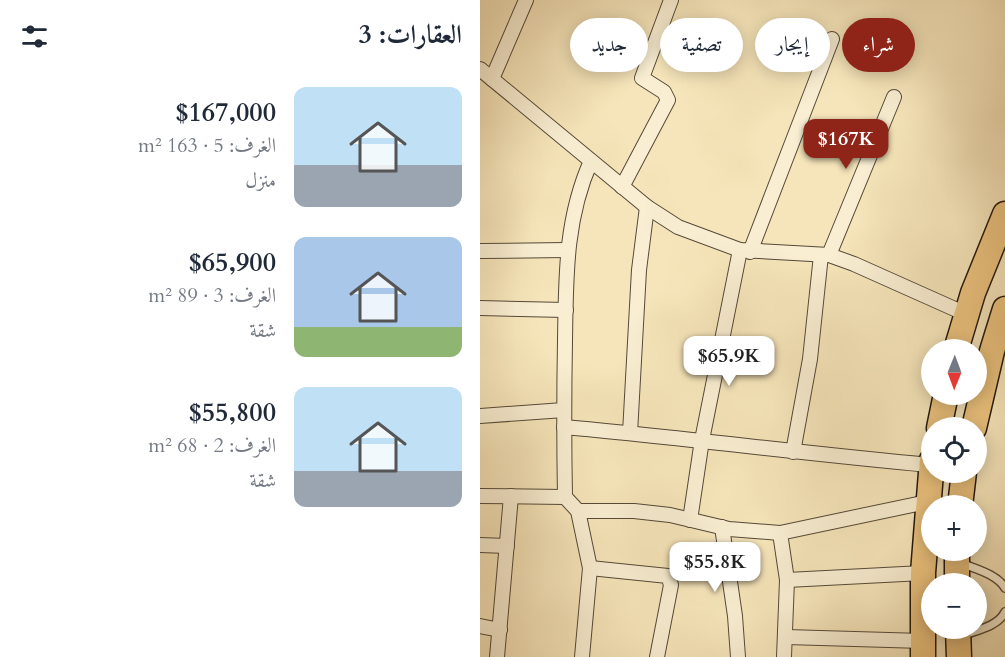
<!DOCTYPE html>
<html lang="ar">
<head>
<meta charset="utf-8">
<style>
	body { margin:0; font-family:Cardo,Amiri,serif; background:#f2f2f3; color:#1f2937; direction:rtl; height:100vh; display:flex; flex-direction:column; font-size:22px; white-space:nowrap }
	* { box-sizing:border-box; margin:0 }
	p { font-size:20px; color:#747a83 }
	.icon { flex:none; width:33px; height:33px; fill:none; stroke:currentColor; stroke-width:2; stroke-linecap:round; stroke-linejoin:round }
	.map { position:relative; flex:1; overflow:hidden; direction:ltr }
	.side { display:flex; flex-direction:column; background:#fff; width:480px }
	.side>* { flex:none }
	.banner { position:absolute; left:18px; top:18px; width:417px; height:54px; direction:rtl; display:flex; gap:12px }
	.needle { width:39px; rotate:181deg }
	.tools { position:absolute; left:441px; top:339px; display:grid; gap:12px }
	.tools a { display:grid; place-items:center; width:66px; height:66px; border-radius:50%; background:#fff; box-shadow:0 3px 15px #0003; font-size:30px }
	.price { position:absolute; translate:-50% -51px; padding:0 14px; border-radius:12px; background:#fff; color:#222; font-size:20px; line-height:39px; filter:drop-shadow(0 2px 3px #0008) }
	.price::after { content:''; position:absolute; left:50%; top:36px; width:18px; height:14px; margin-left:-9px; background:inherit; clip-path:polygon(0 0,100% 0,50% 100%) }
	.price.selected { background:#8f2418; color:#fff }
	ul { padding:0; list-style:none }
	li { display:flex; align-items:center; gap:18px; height:150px; padding:0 18px }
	li span { display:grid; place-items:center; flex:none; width:168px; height:120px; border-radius:12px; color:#555 }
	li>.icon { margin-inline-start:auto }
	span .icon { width:72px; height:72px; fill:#fffc; stroke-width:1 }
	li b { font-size:26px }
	h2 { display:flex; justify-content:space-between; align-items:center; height:72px; padding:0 18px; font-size:26px }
	.tag { padding:0 21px; border-radius:27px; background:#fff; box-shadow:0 3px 15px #0003; font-size:21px; line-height:54px }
	.tag.selected { background:#8f2418; color:#fff }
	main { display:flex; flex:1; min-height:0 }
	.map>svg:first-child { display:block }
</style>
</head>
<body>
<main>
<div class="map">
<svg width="525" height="657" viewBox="0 0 525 657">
	<rect width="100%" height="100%" fill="#f6e5ba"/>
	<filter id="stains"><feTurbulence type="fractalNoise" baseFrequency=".00333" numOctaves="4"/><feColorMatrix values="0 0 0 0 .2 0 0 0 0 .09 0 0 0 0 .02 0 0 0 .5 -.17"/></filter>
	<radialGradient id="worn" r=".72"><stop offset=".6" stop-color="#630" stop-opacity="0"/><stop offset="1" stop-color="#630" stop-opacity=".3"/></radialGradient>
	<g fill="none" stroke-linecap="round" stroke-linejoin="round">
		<!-- lane casing -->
		<g stroke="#554938" stroke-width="10">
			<g id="lane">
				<path d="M 481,563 C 495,569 517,574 525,588"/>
				<path d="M 484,635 C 498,630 518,626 525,612"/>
			</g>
		</g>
		<!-- street casing -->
		<g stroke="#554938" stroke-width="16">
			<g id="street">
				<polyline points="0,69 167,207 198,227 260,250 349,255 374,264 486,314"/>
				<polyline points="12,79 46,0"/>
				<polyline points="142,187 188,100 184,92 162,78 191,0"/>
				<polyline points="0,251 87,250"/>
				<polyline points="270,252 352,39"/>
				<polyline points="349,255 414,97"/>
				<polyline points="0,308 86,310"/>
				<polyline points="0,416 84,410"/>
				<path d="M 84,427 C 206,438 328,454 450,465"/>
				<polyline points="150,433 159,270 167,207"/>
				<polyline points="313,452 330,359 341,255"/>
				<polyline points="0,496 85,497"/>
				<polyline points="98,511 154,511 190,515 249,529 300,533 447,502"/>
				<polyline points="210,520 222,440 260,250"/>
				<polyline points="242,527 255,616 258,657"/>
				<polyline points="300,533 307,580 304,657"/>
				<polyline points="0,545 27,546"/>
				<polyline points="110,568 188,576 191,585 177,657"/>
				<polyline points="307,580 443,573"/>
				<polyline points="0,626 20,630"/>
				<polyline points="306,637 443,641"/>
				<polyline points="17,657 31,496"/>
				<path d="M 102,657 L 110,568 L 98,511 L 85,497 C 84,445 84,393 85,341 C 86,278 85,219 111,161"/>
			</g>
		</g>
		<!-- highway casing -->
		<g stroke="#1f150d" stroke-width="27">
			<g id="highway">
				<polyline points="476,350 493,293 525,214"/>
				<polyline points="459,428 466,394"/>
				<polyline points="494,428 512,351 525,309"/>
				<polyline points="480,506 484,472"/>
				<polyline points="477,550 477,584"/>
				<polyline points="478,628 479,657"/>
				<polyline points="443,657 443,573 452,460"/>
			</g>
		</g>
		<!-- lane -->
		<use href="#lane" stroke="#f9eed2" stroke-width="7"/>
		<!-- street -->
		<use href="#street" stroke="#f9eed2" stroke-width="14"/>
		<!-- highway -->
		<use href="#highway" stroke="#ebc27d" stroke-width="24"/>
	</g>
	<rect width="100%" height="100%" filter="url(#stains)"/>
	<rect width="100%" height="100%" fill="url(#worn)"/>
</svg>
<div class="tools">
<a><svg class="needle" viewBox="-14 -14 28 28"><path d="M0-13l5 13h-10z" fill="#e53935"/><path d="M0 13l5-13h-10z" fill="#747a83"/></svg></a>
<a><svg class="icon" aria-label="locate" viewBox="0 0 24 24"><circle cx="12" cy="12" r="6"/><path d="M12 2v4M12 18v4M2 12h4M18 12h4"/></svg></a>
<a>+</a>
<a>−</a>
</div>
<b class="price selected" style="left:366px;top:170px">$167K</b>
<b class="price" style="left:249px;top:387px">$65.9K</b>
<b class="price" style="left:235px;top:593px">$55.8K</b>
<div class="banner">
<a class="tag selected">شراء</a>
<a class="tag">إيجار</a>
<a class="tag">تصفية</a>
<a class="tag">جديد</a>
</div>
</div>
<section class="side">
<h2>العقارات: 3<svg class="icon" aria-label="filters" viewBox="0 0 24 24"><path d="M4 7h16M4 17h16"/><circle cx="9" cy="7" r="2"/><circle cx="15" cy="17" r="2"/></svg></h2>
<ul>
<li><span style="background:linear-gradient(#bfe0f5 65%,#9aa5b1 0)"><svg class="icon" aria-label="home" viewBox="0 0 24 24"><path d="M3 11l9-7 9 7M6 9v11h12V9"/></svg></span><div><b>$167,000</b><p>الغرف: 5 · 163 m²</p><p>منزل</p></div></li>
<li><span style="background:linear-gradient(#a9c7e8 75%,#8fb573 0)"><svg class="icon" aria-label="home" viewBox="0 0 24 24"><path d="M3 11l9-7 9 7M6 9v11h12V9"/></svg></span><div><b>$65,900</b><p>الغرف: 3 · 89 m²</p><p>شقة</p></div></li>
<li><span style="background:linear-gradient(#bfe0f5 70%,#9aa5b1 0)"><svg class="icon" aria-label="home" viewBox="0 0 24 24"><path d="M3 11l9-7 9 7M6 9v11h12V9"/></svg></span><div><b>$55,800</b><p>الغرف: 2 · 68 m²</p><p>شقة</p></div></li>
</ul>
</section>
</main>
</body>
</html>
